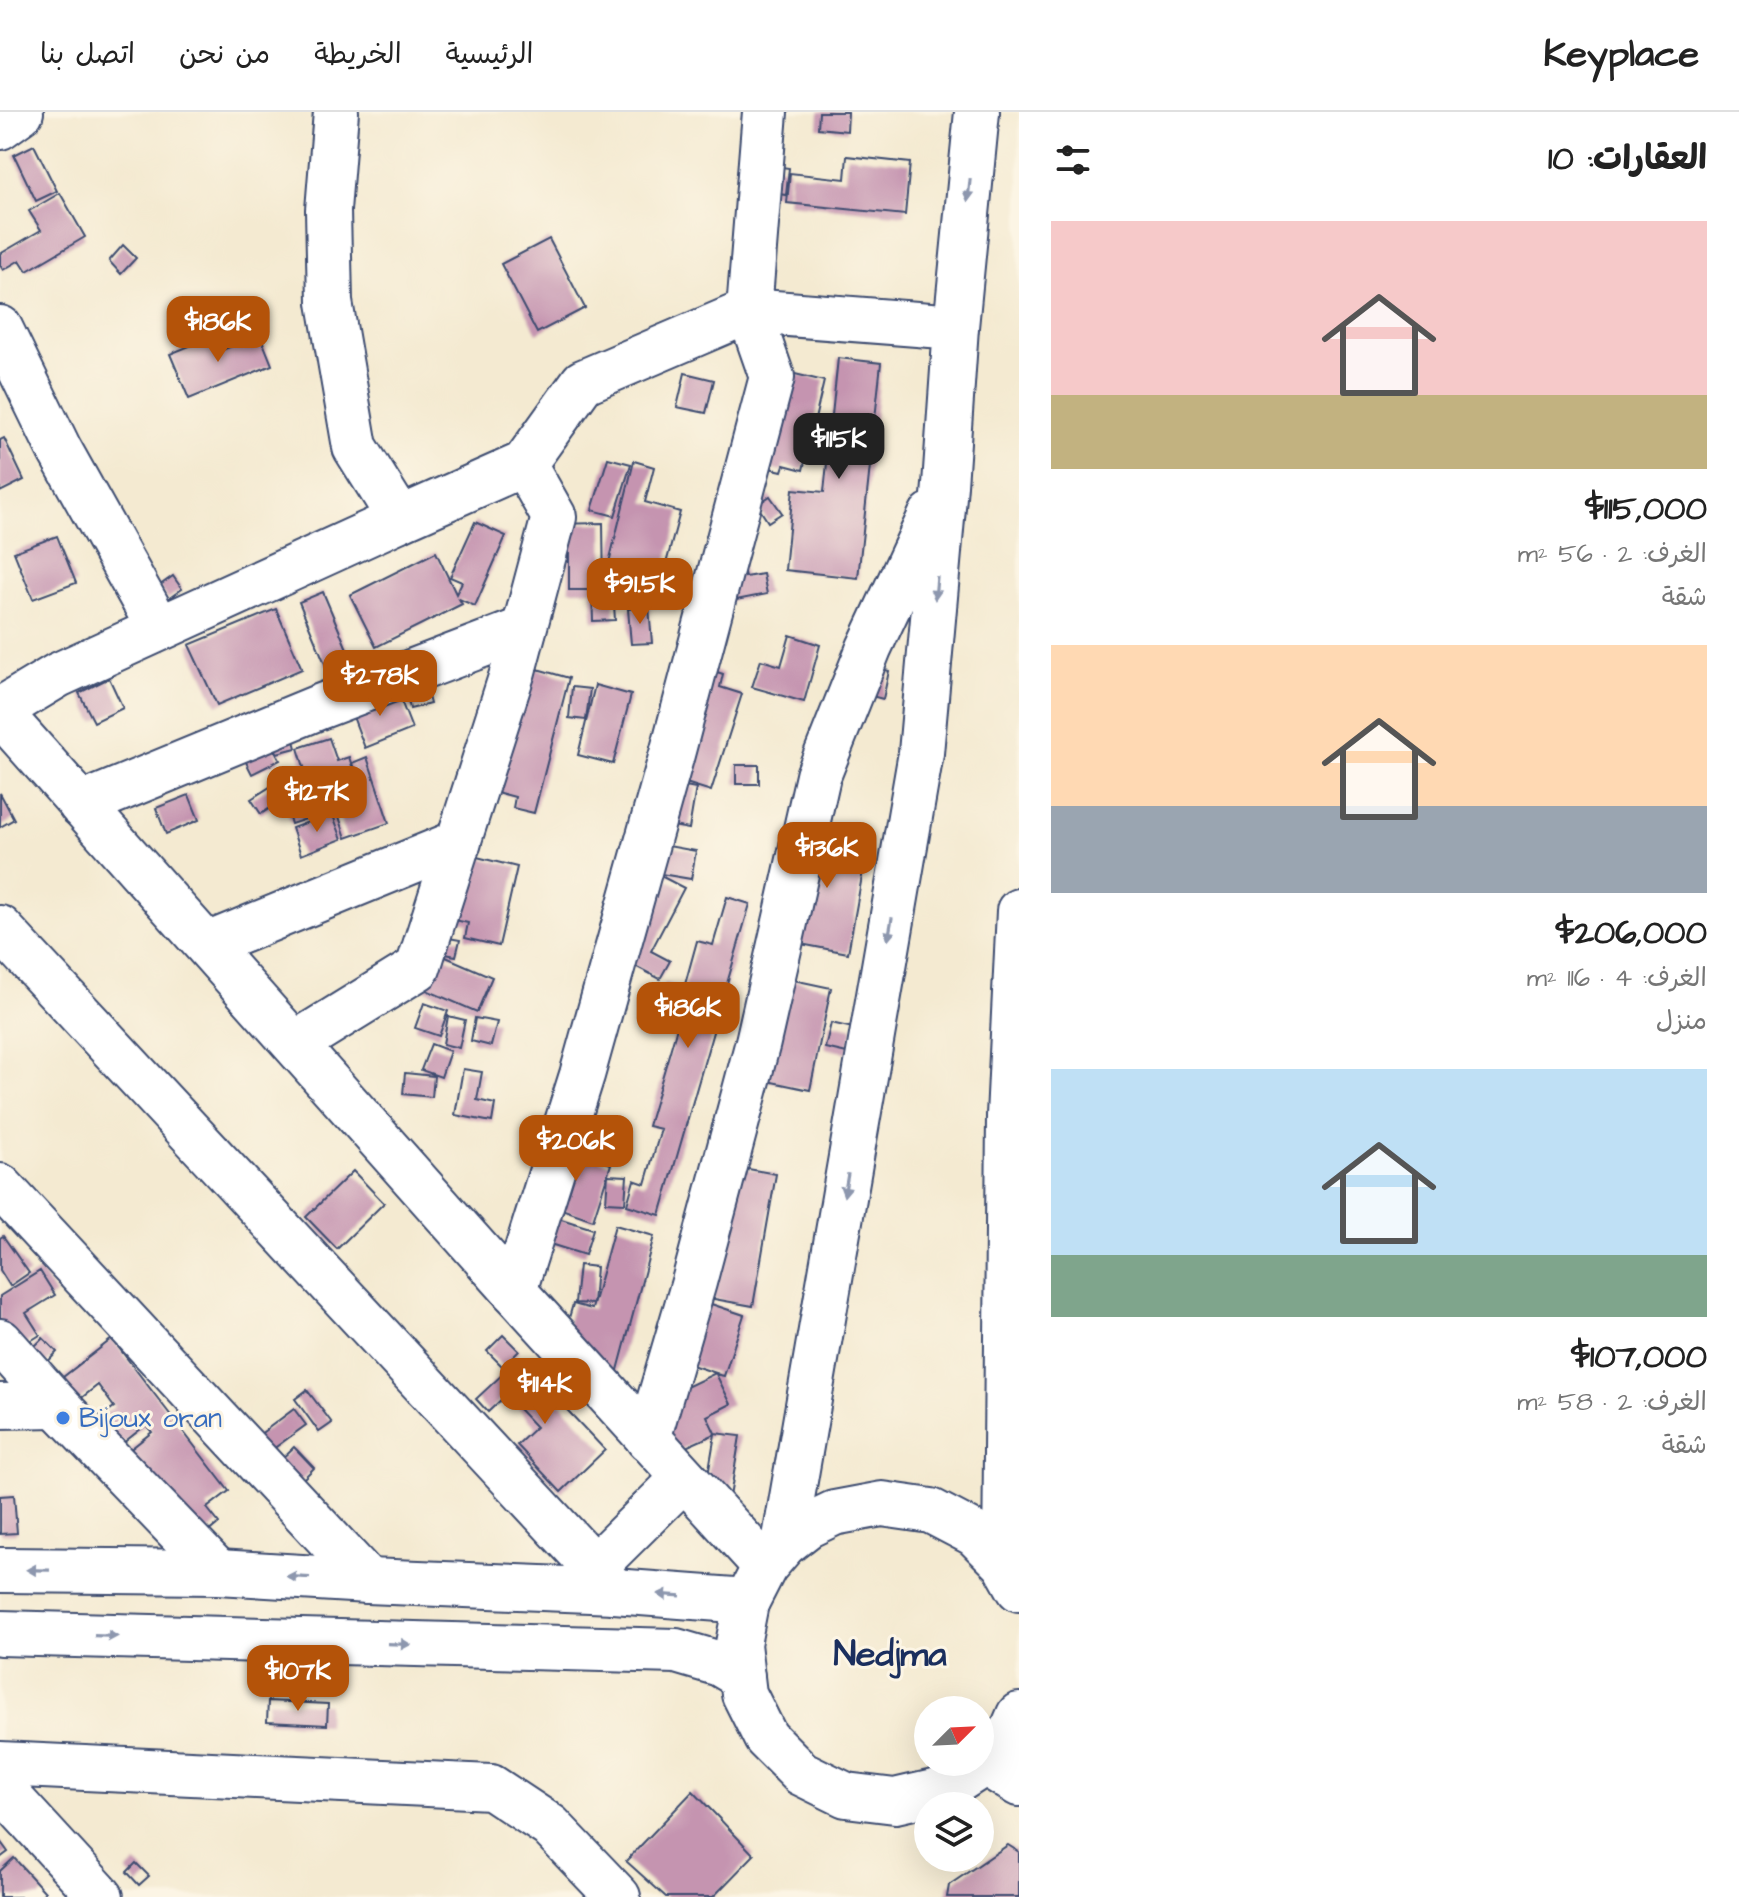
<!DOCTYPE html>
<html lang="ar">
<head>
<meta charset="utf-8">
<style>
	body { margin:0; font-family:"Architects Daughter","Playpen Sans Arabic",sans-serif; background:#f2f2f2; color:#222; direction:rtl; height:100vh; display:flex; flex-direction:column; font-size:30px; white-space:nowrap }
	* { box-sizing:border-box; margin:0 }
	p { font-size:26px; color:#767676 }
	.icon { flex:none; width:44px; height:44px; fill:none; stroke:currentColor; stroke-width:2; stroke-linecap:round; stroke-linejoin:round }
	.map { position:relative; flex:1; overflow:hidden; direction:ltr }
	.drawer { display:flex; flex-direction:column; background:#fff; width:720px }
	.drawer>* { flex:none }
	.needle { width:52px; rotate:66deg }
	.fabs { position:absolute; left:914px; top:1584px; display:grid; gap:16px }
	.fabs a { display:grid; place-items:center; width:80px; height:80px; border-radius:50%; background:#fff; box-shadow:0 8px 32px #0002; font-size:40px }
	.price { position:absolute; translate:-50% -68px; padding:0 18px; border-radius:16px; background:#b45309; color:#fff; font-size:26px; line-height:52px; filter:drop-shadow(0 2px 4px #0008) }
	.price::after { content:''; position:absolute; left:50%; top:48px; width:24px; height:18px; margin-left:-12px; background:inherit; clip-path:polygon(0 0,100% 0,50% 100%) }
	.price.current { background:#222; color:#fff }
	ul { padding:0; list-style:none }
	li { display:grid; align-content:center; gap:16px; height:424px; padding:0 32px }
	li span { display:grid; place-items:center; height:248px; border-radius:0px; color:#555 }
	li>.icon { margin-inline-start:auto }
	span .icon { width:144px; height:144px; fill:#fffc; stroke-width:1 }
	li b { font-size:34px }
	h2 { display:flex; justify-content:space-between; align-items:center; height:96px; padding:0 32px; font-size:34px }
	header { display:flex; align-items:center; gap:48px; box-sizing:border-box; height:112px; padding:0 40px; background:#fff; border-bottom:2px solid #e0e0e0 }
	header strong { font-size:38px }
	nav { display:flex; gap:44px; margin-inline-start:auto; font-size:28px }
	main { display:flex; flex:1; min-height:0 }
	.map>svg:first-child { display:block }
</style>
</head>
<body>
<header>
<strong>Keyplace</strong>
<nav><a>الرئيسية</a><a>الخريطة</a><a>من نحن</a><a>اتصل بنا</a></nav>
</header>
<main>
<section class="drawer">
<h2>العقارات: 10<svg class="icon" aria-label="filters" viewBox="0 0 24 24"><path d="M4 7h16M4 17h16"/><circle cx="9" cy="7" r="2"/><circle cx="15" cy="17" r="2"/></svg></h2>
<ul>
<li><span style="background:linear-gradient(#f6c9c9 70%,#c2b280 0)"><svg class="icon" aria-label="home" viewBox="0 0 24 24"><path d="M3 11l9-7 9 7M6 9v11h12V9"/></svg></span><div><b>$115,000</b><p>الغرف: 2 · 56 m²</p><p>شقة</p></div></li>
<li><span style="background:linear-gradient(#ffd9b3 65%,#9aa5b1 0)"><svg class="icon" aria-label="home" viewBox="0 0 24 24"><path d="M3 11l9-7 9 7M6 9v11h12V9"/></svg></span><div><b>$206,000</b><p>الغرف: 4 · 116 m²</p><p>منزل</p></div></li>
<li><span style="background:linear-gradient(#bfe0f5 75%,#7fa58c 0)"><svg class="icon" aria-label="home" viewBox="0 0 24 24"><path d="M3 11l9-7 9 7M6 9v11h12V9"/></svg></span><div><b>$107,000</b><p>الغرف: 2 · 58 m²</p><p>شقة</p></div></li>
</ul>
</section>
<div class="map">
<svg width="1019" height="1785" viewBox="0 0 1019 1785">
	<rect width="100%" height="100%" fill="#fcf5e5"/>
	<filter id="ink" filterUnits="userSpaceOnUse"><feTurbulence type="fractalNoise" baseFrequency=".0125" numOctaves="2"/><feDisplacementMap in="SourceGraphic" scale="16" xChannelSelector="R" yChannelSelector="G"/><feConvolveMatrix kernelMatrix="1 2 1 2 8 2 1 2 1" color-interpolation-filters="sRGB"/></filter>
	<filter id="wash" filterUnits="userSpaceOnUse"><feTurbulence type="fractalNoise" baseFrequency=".006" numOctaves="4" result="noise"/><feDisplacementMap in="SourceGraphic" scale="32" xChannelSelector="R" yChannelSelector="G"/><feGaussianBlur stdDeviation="1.8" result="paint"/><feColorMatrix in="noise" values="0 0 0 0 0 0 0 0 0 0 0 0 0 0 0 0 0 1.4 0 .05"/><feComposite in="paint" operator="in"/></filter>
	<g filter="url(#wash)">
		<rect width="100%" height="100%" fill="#f4ead1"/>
		<g id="blocks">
			<!-- building -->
			<g fill="#c594b0">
				<polygon points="819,0 848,0 847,19 818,16"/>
				<polygon points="34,33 57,79 36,89 14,43"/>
				<polygon points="847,44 910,51 905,103 787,91 790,61 845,67"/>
				<polygon points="775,54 789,56 786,83 771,81"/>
				<polygon points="60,81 85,125 27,159 20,148 3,158 0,153 0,142 41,118 29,99"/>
				<polygon points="549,127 585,196 537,221 501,152"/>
				<polygon points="123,133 136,146 121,162 109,149"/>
				<polygon points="216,223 222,238 260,223 272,253 189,287 170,242"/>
				<polygon points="838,246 881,251 858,466 785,458 793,377 824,380"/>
				<polygon points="766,255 824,269 803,358 784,353 782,359 744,350"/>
				<polygon points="685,261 714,268 706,301 677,295"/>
				<polygon points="4,326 24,368 0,380 0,328"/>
				<polygon points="608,346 631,352 615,404 592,398"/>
				<polygon points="634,349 654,355 645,390 680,400 657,485 604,471"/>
				<polygon points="770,384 782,401 768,410 757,393"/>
				<polygon points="475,410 506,424 475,494 459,487 462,492 376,535 350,483 436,440 456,482 462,470 450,465"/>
				<polygon points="603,411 604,478 613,478 615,508 593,509 592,478 569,478 569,435 554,412"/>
				<polygon points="57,424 76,471 33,487 14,440"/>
				<polygon points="738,432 745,465 763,462 767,482 726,490"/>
				<polygon points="173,464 182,477 168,487 159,474"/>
				<polygon points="323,480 350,544 326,554 299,490"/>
				<polygon points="649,495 652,531 631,532 628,497"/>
				<polygon points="276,497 302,557 217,593 189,533"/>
				<polygon points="790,523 820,533 804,590 752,575 761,548 781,554"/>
				<polygon points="516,551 569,566 534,701 513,696 515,685 485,677"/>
				<polygon points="690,551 723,562 720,575 742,582 711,679 667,665"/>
				<polygon points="871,554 889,559 883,587 864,582"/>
				<polygon points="109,566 123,596 94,610 79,581"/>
				<polygon points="424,569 430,592 410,597 405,573"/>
				<polygon points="595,573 631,583 613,652 578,643"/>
				<polygon points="572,575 590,577 586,608 569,606"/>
				<polygon points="396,576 412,617 365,636 349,594"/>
				<polygon points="290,614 296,636 277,641 271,619"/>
				<polygon points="265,618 280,648 252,662 237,632"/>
				<polygon points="329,626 337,649 349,645 356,666 323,677 330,699 291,712 282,683 310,674 298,636"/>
				<polygon points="367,645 389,711 346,726 331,680 359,671 352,651"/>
				<rect x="736" y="653" width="23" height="19"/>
				<polygon points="659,669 696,676 689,717 652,710"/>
				<polygon points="270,675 279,690 261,702 251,687"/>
				<polygon points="0,681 14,707 0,715"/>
				<polygon points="189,683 199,708 166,722 156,696"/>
				<polygon points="332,701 342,727 301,743 292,716"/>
				<polygon points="807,714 869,726 848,841 785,829"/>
				<polygon points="646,730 696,739 691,767 655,761 684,776 651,839 670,849 660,867 608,840"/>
				<polygon points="461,741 517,755 499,834 465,826 468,811 446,806"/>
				<polygon points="727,785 750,792 660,1103 627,1093 634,1068 645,1072 661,1017 648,1014 680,905 658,898 665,871 684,876 697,829 713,833"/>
				<polygon points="438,824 460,828 456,844 435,840"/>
				<polygon points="439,842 492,865 477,900 424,877"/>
				<polygon points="770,863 831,876 810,978 748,965"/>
				<polygon points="424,891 448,899 439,924 415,916"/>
				<polygon points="448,904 465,908 459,936 443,932"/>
				<polygon points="475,906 497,910 491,934 471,929"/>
				<polygon points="831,911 853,916 847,941 825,936"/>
				<polygon points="431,932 450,939 441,965 421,958"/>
				<polygon points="463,957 482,960 477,988 495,992 492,1010 455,1003"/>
				<polygon points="405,961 434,964 432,985 403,982"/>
				<polygon points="560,1034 611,1052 593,1108 541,1090"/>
				<polygon points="743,1056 776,1062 753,1194 681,1181"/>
				<polygon points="353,1059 384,1091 337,1137 306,1105"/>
				<polygon points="608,1063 627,1064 625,1091 606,1090"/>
				<polygon points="558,1106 593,1117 585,1143 550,1132"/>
				<polygon points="615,1113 654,1124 614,1273 562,1231 573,1192 592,1197"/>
				<polygon points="3,1124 29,1161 10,1174 0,1158 0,1126"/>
				<polygon points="579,1153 596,1155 593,1192 575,1191"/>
				<polygon points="40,1159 55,1183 26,1201 40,1223 14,1239 0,1218 0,1184"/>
				<polygon points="684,1183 744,1203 724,1264 716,1262 731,1292 707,1304 715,1321 740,1324 729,1391 704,1387 715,1322 677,1339 655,1290 716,1261 664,1244"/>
				<polygon points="503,1223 519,1239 503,1255 487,1239"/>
				<polygon points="43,1226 57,1240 41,1257 26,1243"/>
				<polygon points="112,1227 229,1379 207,1396 219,1411 202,1425 127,1340 152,1320 146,1313 113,1339 92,1311 114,1295 98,1273 75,1291 58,1269"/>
				<polygon points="519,1247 605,1338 561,1380 517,1333 536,1315 506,1283 488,1300 476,1287"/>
				<polygon points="307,1278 332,1311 319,1320 295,1287"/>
				<polygon points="294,1297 306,1313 262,1345 251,1329"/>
				<polygon points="294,1335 314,1356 296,1374 276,1352"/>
				<polygon points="14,1383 17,1421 0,1422 0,1384"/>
				<polygon points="268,1589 328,1592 327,1613 267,1610"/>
				<polygon points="693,1679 754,1743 713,1785 666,1785 626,1749"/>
				<polygon points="0,1729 8,1740 0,1746"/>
				<polygon points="1008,1733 1019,1740 1019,1785 947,1785 949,1773"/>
				<polygon points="14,1746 45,1780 40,1785 0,1785 0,1759"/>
				<polygon points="136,1751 149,1764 139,1773 127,1760"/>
			</g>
		</g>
	</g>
	<g filter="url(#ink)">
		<use href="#blocks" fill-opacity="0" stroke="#3c4b6f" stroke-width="2"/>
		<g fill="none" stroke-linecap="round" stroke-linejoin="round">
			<!-- minor casing -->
			<g stroke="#3c4b6f" stroke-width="48">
				<g id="minor">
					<polyline points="0,15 21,0"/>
					<polyline points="0,216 59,337 159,516"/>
					<polyline points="400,407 524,352 583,270 749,199 956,215"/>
					<polyline points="0,598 58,563 400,407 355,335 330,190 328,98 336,0"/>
					<polyline points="0,601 514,1179 765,1454"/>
					<polyline points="81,693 319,595 524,517"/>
					<polyline points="0,816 594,1455 614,1479"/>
					<polyline points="207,833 459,730"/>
					<polyline points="295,932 418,856 513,559 554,405 524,352"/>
					<polyline points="0,1074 368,1469"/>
					<polyline points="514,1179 582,963 672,642 772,265 749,199 765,0"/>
					<polyline points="0,1229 57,1293 218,1460"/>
					<polyline points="0,1294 57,1293"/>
					<polyline points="648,1327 694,1170 758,930 818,664 869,536 931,403"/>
					<polyline points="784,1432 921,641 945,373 956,215 977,0"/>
					<polyline points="1005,1452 1009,1004 1019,799"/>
					<polyline points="594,1455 684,1366"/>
					<polyline points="0,1458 218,1460 368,1469 614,1479 747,1489"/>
					<polyline points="1019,1477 1005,1452 975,1422 931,1399 882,1392 834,1401 807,1414 784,1432 765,1454 746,1491 738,1532 744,1582 766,1626 801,1661 846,1683 895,1689 943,1678 985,1651 1013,1617 1019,1603"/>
					<polyline points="0,1521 676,1539 720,1552 742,1565"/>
					<polyline points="985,1651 1019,1672"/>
					<polyline points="0,1652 491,1675 550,1714 618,1785"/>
					<polyline points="0,1675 101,1785"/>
				</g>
			</g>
			<!-- minor -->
			<use href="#minor" stroke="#fff" stroke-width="44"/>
		</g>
		<!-- one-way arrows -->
		<defs><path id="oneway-solid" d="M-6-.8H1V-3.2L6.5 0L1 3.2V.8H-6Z" transform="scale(2)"/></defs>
		<g fill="#8d97ae">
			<use href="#oneway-solid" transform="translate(969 78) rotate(96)"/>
			<use href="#oneway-solid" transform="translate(936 476) rotate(95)"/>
			<use href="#oneway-solid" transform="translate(890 817) rotate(100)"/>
			<use href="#oneway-solid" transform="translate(846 1073) rotate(100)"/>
			<use href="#oneway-solid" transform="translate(38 1458) rotate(-179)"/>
			<use href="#oneway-solid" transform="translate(298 1465) rotate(-177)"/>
			<use href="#oneway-solid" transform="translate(669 1483) rotate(-176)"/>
			<use href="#oneway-solid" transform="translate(106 1524) rotate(2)"/>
			<use href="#oneway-solid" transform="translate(399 1532) rotate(2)"/>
		</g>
	</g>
	<!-- markers -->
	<circle fill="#3f7fe0" stroke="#fcf5e5" stroke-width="3" cx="63" cy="1306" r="8"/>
	<g text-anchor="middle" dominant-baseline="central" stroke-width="6" stroke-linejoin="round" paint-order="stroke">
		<!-- shop labels -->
		<g font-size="28" fill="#366cbe" stroke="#fcf5e5" text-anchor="start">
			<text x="79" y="1306">Bijoux oran</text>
		</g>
		<!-- district labels -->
		<g font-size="36" font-weight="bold" fill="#1b2f5e" stroke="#fcf5e5">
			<text x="890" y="1542">Nedjma</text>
		</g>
	</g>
</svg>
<div class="fabs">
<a><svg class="needle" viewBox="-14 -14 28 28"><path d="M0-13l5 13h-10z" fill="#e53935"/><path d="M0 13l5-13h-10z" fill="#767676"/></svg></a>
<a><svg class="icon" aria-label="layers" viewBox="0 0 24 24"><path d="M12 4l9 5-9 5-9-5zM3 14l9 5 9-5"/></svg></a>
</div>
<b class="price" style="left:218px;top:252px">$186K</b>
<b class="price current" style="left:839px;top:369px">$115K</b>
<b class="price" style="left:640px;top:514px">$91.5K</b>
<b class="price" style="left:380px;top:606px">$278K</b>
<b class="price" style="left:317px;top:722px">$127K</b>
<b class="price" style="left:827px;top:778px">$136K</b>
<b class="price" style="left:688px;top:938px">$186K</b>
<b class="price" style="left:576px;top:1071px">$206K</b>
<b class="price" style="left:545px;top:1314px">$114K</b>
<b class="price" style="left:298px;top:1601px">$107K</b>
</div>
</main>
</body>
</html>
